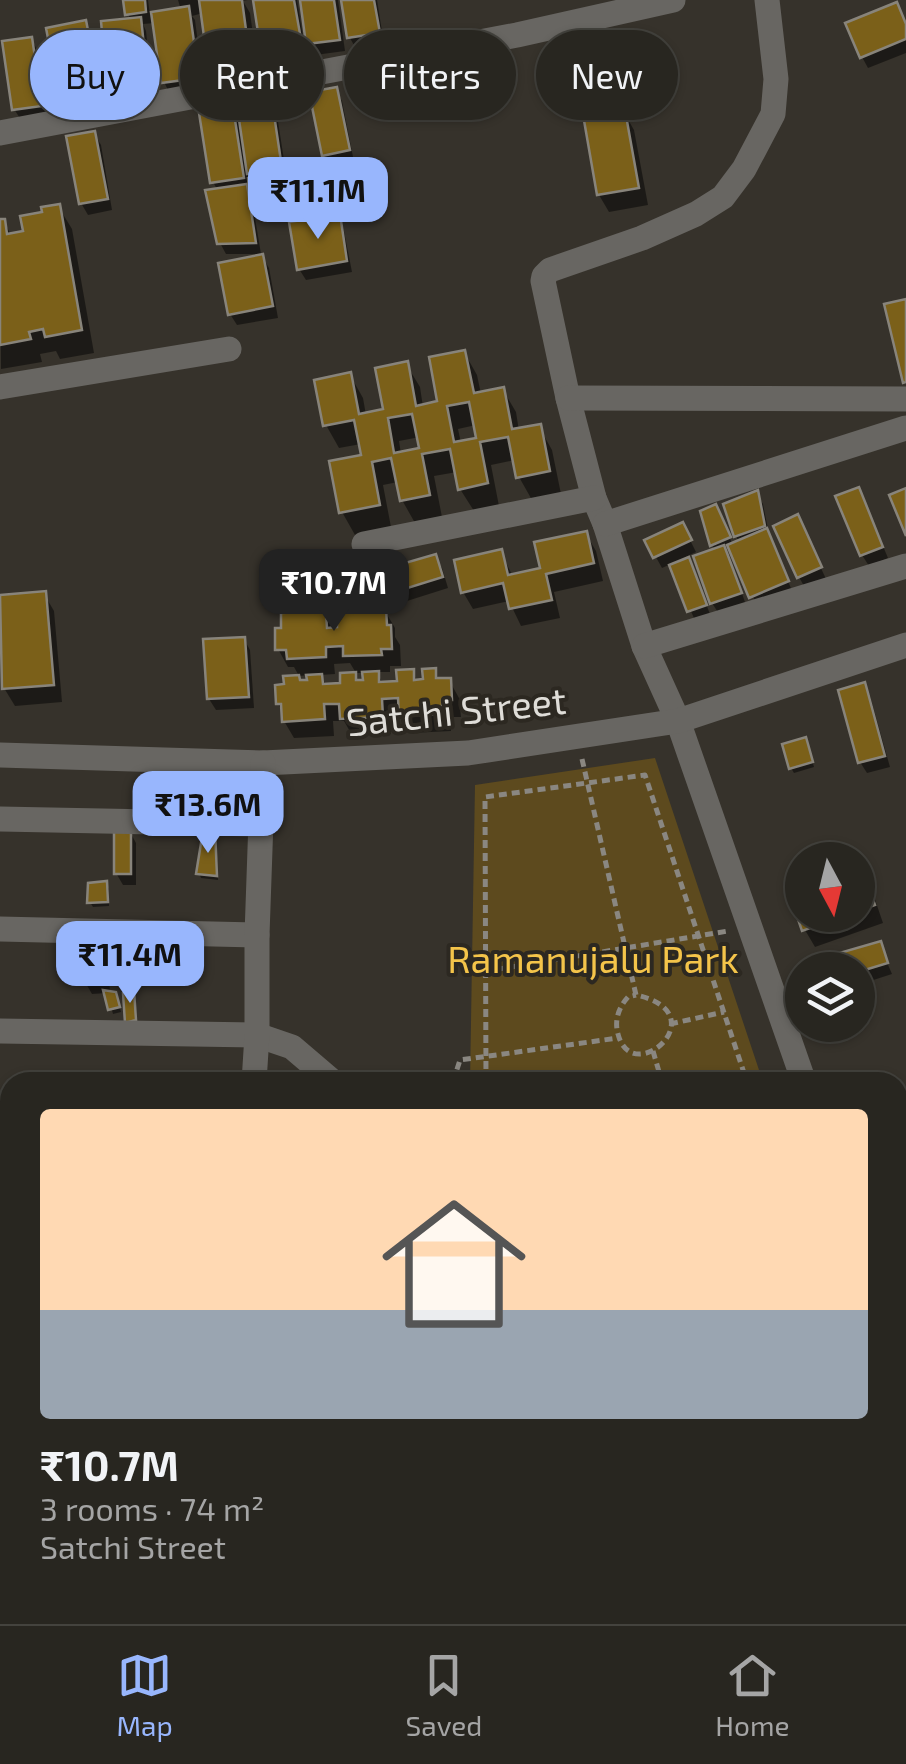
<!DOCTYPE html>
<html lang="en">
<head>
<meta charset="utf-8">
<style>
	body { margin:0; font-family:"Exo 2",sans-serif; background:#34322d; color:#f1f3f6; height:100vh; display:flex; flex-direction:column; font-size:38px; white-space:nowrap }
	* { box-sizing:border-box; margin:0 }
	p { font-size:32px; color:#a5a5a5 }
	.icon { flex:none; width:55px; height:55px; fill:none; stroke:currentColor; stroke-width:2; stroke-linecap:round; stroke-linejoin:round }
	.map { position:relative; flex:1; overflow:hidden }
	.panel { position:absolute; left:0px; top:1072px; width:908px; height:552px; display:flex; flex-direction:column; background:#282620; border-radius:30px 30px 0 0; box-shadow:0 2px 8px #0004,0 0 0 2px #44433e }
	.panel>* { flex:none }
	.banner { position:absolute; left:30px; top:30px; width:848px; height:90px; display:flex; gap:20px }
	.needle { width:65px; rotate:173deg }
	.tools { position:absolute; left:785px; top:842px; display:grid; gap:20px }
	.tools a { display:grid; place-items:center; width:90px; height:90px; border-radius:50%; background:#282620; box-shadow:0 2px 8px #0004,0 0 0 2px #44433e; font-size:50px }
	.price { position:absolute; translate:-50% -85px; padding:0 22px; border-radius:20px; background:#98b6fd; color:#111; font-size:32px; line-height:65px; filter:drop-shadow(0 2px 5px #0008) }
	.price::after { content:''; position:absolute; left:50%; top:60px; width:30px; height:22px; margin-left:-15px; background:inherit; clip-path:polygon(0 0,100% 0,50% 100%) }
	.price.active { background:#222; color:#fff }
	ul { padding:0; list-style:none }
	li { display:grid; align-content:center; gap:20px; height:530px; padding:0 40px }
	li span { display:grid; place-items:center; height:310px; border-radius:10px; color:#555 }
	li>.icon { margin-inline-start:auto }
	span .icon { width:180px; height:180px; fill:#fffc; stroke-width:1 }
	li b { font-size:42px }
	.tag { padding:0 35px; border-radius:45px; background:#282620; box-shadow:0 2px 8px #0004,0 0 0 2px #44433e; font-size:35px; line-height:90px }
	.tag.active { background:#98b6fd; color:#111 }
	.tab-bar { display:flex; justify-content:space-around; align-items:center; height:140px; border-top:2px solid #44433e; background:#282620; font-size:28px; color:#a5a5a5 }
	.tab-bar a { display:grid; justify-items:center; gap:5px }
	.tab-bar .active { color:#98b6fd }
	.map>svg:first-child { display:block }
</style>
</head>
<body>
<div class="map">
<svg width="906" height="1624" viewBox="0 0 906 1624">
	<rect width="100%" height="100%" fill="#36322b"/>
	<!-- built -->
	<polygon fill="#403a2d" points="0,1590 10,1590 10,1615 222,1615 221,1624 0,1624"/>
	<!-- green -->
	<polygon fill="#5d4a1e" points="655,758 763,1082 470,1082 475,785"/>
	<!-- shadow -->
	<g fill="#0007" fill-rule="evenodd">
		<polygon points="126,0 148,0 150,15 181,10 178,0 198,0 198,2 248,0 243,1 250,13 260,84 221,89 211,72 203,13 192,16 195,20 204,89 170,94 164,82 155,23 143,24 146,31 153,97 116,101 110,90 131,20 128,14"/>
		<polygon points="255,0 297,0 306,56 270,62 264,51"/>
		<polygon points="303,0 338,0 345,51 315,55 306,38"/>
		<polygon points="343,0 377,0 384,44 356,49 350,38"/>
		<polygon points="84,23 91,35 104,105 69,111 62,100"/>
		<polygon points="906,25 906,53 868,68 862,57"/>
		<polygon points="610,36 621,53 632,115 626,116 634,130 648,205 609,212 599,195 572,42"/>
		<polygon points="31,39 38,51 47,117 21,120 14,109"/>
		<polygon points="336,90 342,101 354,162 328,167 332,173 328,173 336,223 341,222 333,175 352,272 306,280 299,269 295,224 289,207 254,212 261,254 226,254 220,243 218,191 213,182 232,110 242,128 270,104 277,115 286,173 329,164 324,155"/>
		<polygon points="94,133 101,145 112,210 88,215 81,203"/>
		<polygon points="58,206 72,229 94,353 60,359 56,351 40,354 42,362 1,369 0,222 3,221 12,236 26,233 45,214"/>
		<polygon points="262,256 269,268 278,318 237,325 230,314"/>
		<path d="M 464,352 L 477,375 L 481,394 L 503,390 L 516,412 L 519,431 L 539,427 L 552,450 L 561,494 L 532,500 L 519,477 L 515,460 L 491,465 L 499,506 L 474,511 L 460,489 L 457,472 L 434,476 L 442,517 L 415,523 L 402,500 L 398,482 L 383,485 L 391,527 L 355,535 L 342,512 L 364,457 L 361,444 L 339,448 L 326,425 L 350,375 L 363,398 L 366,415 L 386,411 L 406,364 L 420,387 L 423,407 L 440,403 ZM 476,425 L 479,440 L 461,443 L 458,429 ZM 420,437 L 422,450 L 401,454 L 399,441 Z"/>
		<polygon points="756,493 763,504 770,539 793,593 758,608 729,543 722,546 730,559 746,605 719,614 712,603 716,551 712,545 715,508 733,545 739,542 736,536"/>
		<polygon points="864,501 888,558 869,566 862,555"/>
		<polygon points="803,529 826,579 805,588 799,577"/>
		<polygon points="586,534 596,551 603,581 554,592 560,618 521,626 509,601 473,609 463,592 501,552 513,577 543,570"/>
		<polygon points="688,536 696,552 681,559 694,571 711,617 696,623 671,564 662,568 647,541"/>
		<polygon points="435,557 442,568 448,588 407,601 400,590"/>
		<polygon points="44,594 54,611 62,702 15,706 4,688 0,634 0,597"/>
		<path d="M 385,611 L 395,628 L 395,637 L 400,645 L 401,666 L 390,666 L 390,672 L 377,672 L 383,684 L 400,683 L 412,672 L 418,682 L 426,682 L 434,671 L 440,681 L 449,680 L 459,698 L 461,717 L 450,717 L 451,731 L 411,733 L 401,715 L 390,716 L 391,734 L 352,735 L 344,721 L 333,721 L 334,736 L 294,738 L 284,721 L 284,714 L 278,704 L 301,683 L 309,682 L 309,675 L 299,676 L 294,667 L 288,667 L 278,649 L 324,614 L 334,630 ZM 350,663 L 356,673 L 365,673 L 366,682 L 359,683 L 354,675 L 343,686 L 327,686 L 320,675 L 335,674 L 334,664 Z"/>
		<polygon points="244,639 250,650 254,708 216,710 209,699"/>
		<polygon points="864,685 870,696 890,767 867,773 860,762"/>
		<polygon points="808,745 814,767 794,773 791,768"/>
		<polygon points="130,832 136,843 136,885 123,885 116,873"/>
		<polygon points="214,833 216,837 218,880 201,878 199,873"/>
		<polygon points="858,868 860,868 870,885 883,923 815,947 805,930 791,892 802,888 802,915 858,915"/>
		<polygon points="106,884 109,889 109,906 93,907 90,902"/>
		<polygon points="103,943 110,957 120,951 127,980 114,981 109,973 110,994 118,1000 121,1012 113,1014 107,993 92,994 85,982"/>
		<polygon points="879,944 892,974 858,985 858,970 821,970"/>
		<polygon points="906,1108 906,1161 898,1163 898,1111"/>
		<polygon points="905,1390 906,1442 898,1443 898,1391"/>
	</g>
	<!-- building -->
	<g fill="#7b6019" stroke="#88847b" stroke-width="2.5" fill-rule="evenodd">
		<polygon points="123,0 145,0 146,12 125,15"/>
		<polygon points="199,0 242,0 251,67 209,73"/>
		<polygon points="253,0 294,0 302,45 261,52"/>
		<polygon points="300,0 334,0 340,40 306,44"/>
		<polygon points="341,0 374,0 380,33 347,38"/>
		<polygon points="897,2 906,24 906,39 860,58 845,23"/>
		<polygon points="189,6 199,78 161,83 151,12"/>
		<polygon points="141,17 148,86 107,90 101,21"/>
		<polygon points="86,20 100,93 60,101 46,28"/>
		<polygon points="612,33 624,98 599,102 601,114 625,110 639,188 597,195 570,40"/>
		<polygon points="32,37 42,106 12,110 2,41"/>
		<polygon points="337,87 350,150 322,156 309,92"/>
		<polygon points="272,101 282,168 247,174 237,106"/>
		<polygon points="233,107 244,178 210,183 199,113"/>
		<polygon points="95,131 108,199 79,204 66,136"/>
		<polygon points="328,162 336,210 289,218 281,170"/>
		<polygon points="281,172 282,196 250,201 248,178"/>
		<polygon points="247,184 256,243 217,244 205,190"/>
		<polygon points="60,204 82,330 45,337 43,329 29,332 31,339 0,345 0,219 5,219 7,234 23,231 20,216 42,212 41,207"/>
		<polygon points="340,214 347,261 297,270 289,222"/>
		<polygon points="263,254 273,306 228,315 218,263"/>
		<polygon points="906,299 906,382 903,383 884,304"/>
		<path d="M 465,350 L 474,393 L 504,387 L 512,429 L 541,424 L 550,471 L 516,478 L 508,437 L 480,442 L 488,483 L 458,490 L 450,449 L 422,454 L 430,495 L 400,501 L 391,458 L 372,462 L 380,505 L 339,513 L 329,461 L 361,455 L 354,420 L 323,426 L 314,380 L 351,372 L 359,414 L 383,409 L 375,368 L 408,361 L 416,406 L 437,401 L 429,357 ZM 469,402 L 476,438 L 454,442 L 447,406 ZM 412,414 L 419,448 L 394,453 L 388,418 Z"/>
		<polygon points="859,487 883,547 860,556 835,496"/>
		<polygon points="906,488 906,536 889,495"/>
		<polygon points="758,490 765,526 734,537 723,504"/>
		<polygon points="716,504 731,537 710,546 700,511"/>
		<polygon points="798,514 822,567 797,578 773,526"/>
		<polygon points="683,522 692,540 653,558 644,540"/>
		<polygon points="767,528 789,581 749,598 727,545"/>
		<polygon points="587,531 594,563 546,574 552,600 509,609 503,583 461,593 454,560 502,549 508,575 540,568 534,542"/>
		<polygon points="724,545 742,593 710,604 693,556"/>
		<polygon points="436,554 443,577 398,591 391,567"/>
		<polygon points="689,557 707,605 687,612 669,565"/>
		<polygon points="46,591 54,685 2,689 0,595"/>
		<polygon points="386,608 387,625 391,625 392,649 381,649 382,655 343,656 343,646 326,647 326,657 287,659 286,650 275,650 275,628 281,628 281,613 326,611 327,628 337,627 337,611"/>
		<polygon points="245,637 249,697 207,699 203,639"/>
		<polygon points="436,668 436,678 451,678 452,700 442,700 442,714 399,716 398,698 382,699 383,717 340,719 339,704 324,704 325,719 282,722 281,704 276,704 275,685 284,684 283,676 299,675 300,680 307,680 306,675 322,674 323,684 340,683 340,673 356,672 356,680 363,680 362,672 379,671 379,682 397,681 396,670 414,669 414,680 423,679 422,669"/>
		<polygon points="865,682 885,756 858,763 838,690"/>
		<polygon points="806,737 813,762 789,769 782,744"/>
		<rect x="114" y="829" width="17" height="45"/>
		<polygon points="215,829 217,876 196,874 202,837"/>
		<polygon points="861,865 875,905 858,911 858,866"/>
		<polygon points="107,881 108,902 87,903 88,883"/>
		<polygon points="802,885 802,915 847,915 802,931 788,890"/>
		<polygon points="82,941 104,941 104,983 83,983"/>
		<polygon points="881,941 888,963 858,972 858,970 818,970 815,960"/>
		<polygon points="121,948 126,975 109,977 110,954"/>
		<polygon points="103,990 116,992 120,1007 108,1010"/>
		<polygon points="134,990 136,1020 125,1023 123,993"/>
		<polygon points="107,1072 123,1073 123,1082 107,1082"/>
		<polygon points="76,1073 93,1074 93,1082 75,1082"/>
		<rect x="141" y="1073" width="16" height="9"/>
		<polygon points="906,1106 906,1147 898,1150 898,1108"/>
		<polygon points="898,1388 906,1388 906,1405 898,1406"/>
		<polygon points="906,1412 906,1431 898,1432 898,1413"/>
		<polygon points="786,1615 840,1615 841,1624 786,1624"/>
	</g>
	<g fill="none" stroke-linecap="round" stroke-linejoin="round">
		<!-- path -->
		<g stroke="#8a8781" stroke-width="5" stroke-dasharray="8 5" stroke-linecap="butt">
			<path d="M 582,759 L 636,995 C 719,1013 632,1090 618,1034 C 614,1020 619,1007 628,997 L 636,995"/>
			<polyline points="487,971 728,931"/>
			<polyline points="670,1024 724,1012"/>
			<polyline points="653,1051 662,1082"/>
			<polyline points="453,1082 460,1060 618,1038"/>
			<polyline points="486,1082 485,797 645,775 747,1082"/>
		</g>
		<!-- minor -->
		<g stroke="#686662" stroke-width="25">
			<polyline points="767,0 776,79 773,114 744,169 723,197 696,214 642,238 550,270 544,276 543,281 568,398 594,498 605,524 644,646 678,721 804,1082"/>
			<polyline points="0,133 517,35 673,0"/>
			<polyline points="0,387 229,349"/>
			<polyline points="568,398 906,399"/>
			<polyline points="605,524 906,428"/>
			<polyline points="364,544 594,498"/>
			<polyline points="644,646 906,566"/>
			<polyline points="0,755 263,763 468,753 678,721 906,645"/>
			<polyline points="0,819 262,824"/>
			<polyline points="0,929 257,935"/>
			<polyline points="0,1031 257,1035 292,1047 333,1082"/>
			<polyline points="254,1082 257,1035 257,935 263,763"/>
			<polyline points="0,1122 10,1122"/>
			<polyline points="466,1615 466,1624"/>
			<polyline points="708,1615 708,1624"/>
			<polyline points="845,1615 846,1624"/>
			<polyline points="297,1624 297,1615"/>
		</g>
	</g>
	<g text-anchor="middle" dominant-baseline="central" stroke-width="8" stroke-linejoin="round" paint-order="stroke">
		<!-- street labels -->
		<g font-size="38" fill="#dfddd8" stroke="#2c2821">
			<text transform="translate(456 710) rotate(-6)">Satchi Street</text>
		</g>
		<!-- park labels -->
		<g font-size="38" fill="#f4c44a" stroke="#2c2821">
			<text x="593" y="958">Ramanujalu Park</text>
		</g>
	</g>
</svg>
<div class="tools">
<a><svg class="needle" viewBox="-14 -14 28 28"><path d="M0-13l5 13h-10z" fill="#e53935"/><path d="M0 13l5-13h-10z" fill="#a5a5a5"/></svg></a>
<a><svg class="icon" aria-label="layers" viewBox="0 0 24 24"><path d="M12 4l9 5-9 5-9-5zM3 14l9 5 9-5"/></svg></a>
</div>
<b class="price" style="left:318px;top:242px">₹11.1M</b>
<b class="price active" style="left:334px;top:634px">₹10.7M</b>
<b class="price" style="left:208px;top:856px">₹13.6M</b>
<b class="price" style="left:130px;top:1006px">₹11.4M</b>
<div class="banner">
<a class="tag active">Buy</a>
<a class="tag">Rent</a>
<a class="tag">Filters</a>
<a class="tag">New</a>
</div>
<section class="panel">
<ul>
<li><span style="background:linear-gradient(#ffd9b3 65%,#9aa5b1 0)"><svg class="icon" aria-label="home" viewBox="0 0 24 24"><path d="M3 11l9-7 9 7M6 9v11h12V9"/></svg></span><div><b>₹10.7M</b><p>3 rooms · 74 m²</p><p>Satchi Street</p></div></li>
</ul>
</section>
</div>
<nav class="tab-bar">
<a class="active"><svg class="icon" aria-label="map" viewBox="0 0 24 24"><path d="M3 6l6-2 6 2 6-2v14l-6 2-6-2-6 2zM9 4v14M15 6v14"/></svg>Map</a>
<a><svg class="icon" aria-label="saved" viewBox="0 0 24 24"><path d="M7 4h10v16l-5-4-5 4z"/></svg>Saved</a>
<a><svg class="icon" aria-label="home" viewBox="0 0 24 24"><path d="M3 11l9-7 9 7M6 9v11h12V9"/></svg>Home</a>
</nav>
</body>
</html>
